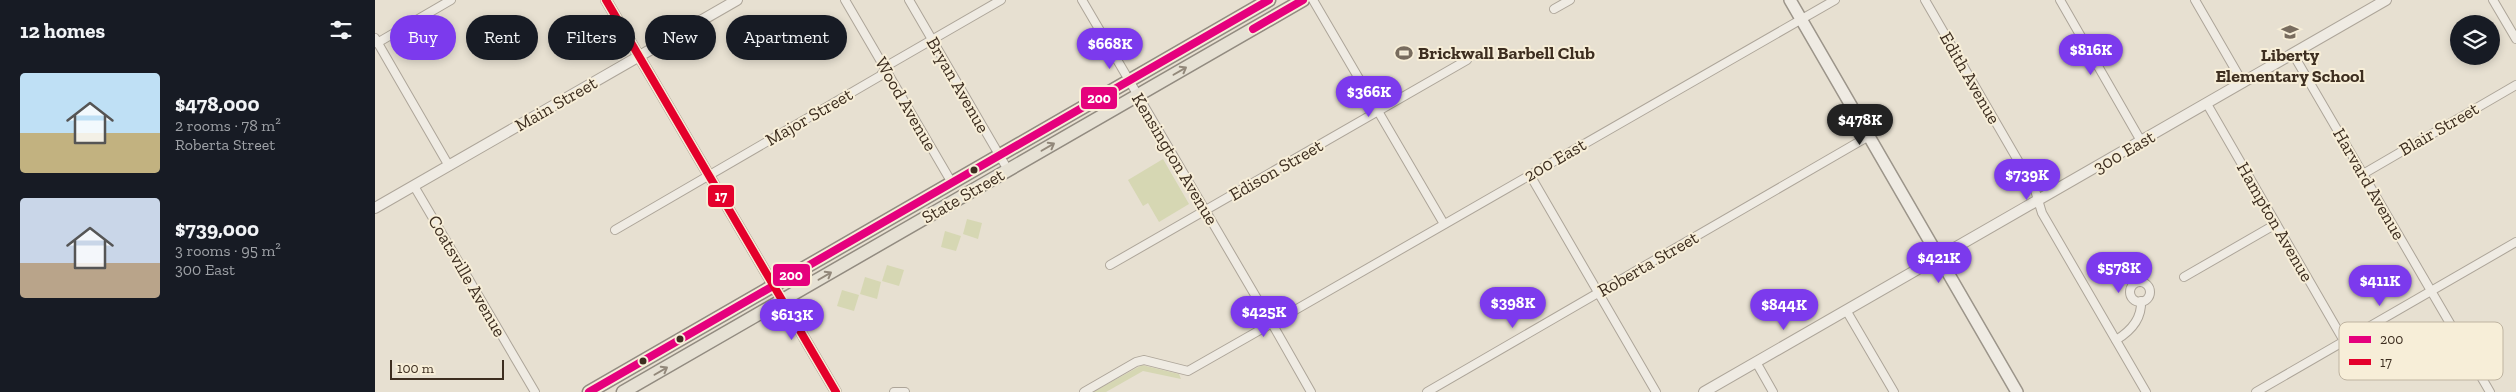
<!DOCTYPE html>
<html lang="en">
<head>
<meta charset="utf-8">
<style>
	body { margin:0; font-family:"Zilla Slab",serif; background:#242831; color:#f1f3f6; height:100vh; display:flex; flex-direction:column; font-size:19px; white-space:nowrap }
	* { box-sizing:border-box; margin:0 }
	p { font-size:16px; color:#9ea1a6 }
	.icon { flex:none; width:28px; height:28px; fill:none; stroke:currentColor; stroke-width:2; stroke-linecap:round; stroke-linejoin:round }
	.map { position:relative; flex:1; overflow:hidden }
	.sheet { display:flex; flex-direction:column; background:#171b24; width:375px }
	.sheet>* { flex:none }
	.banner { position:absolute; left:15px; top:15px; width:475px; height:45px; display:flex; gap:10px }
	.tools { position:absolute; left:2075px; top:15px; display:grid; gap:10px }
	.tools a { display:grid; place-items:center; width:50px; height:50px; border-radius:50%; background:#171b24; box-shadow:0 2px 8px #0003; font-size:25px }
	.scale { position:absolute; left:15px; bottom:12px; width:114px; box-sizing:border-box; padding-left:5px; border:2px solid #3d2e20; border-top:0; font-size:14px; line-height:18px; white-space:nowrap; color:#3d2e20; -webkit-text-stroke:4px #f7eed8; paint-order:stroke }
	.price { position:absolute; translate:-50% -42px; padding:0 11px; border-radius:18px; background:#7c3aed; color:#fff; font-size:16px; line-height:32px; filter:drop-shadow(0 1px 2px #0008) }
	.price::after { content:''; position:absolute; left:50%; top:30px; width:15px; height:11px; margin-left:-8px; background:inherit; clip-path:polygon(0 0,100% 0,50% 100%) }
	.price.active { background:#222; color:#fff }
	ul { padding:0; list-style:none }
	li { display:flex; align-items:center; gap:15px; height:125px; padding:0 20px }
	li span { display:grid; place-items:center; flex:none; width:140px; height:100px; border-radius:5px; color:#555 }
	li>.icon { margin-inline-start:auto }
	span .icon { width:60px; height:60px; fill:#fffc; stroke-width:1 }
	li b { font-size:21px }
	h2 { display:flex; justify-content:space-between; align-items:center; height:60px; padding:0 20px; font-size:21px }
	.chip { padding:0 18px; border-radius:22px; background:#171b24; box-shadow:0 2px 8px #0003; font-size:18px; line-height:45px }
	.chip.active { background:#7c3aed; color:#fff }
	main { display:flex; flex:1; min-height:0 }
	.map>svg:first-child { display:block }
</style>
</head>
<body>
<main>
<section class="sheet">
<h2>12 homes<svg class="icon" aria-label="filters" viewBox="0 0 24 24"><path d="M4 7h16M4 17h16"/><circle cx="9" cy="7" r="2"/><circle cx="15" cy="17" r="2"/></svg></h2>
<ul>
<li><span style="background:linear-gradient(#bfe0f5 60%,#c2b280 0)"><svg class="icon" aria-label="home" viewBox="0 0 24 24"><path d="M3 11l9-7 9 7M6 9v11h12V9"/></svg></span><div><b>$478,000</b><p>2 rooms · 78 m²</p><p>Roberta Street</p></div></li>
<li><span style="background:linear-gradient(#c9d6e8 65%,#b9a48a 0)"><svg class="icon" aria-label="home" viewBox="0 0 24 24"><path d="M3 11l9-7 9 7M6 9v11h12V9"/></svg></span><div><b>$739,000</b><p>3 rooms · 95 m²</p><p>300 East</p></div></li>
</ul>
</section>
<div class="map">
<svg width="2141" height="392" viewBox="0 0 2141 392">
	<rect width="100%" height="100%" fill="#e7e0d1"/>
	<!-- green -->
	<g fill="#d6d7b3">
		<polygon points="788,159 814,204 784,222 773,203 768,206 753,180"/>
		<polygon points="592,219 607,223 603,239 588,234"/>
		<polygon points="570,231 586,236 581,251 566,247"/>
		<polygon points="512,265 529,270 524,286 507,281"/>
		<polygon points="490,277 506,282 502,299 485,294"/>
		<polygon points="467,290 484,295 479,311 462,306"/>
		<polygon points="767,365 804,374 806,379 768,371 731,392 718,392"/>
	</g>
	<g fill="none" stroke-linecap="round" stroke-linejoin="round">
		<!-- minor casing -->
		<g stroke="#ada599" stroke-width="10">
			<g id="minor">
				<polyline points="470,0 577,183"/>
				<polyline points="534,0 633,170"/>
				<polyline points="707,0 894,319"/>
				<polyline points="938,0 1069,224"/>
				<polyline points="1550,0 1660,190 1667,213 1771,392"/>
				<polyline points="1685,0 1766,141"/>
				<polyline points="1820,0 1868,83"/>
				<polyline points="2118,0 2141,39"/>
				<polyline points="1179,9 1195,0"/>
				<polyline points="0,38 74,166"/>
				<polyline points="2,43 76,0"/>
				<polyline points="1918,54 2115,392"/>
				<polyline points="1832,104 1969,341"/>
				<polyline points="1988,174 2141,85"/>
				<polyline points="1155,175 1281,392"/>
				<polyline points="39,186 160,392"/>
				<polyline points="240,230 505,76 515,64 626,0"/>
				<polyline points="1760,260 1763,282"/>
				<polyline points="735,265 1092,60"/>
				<polyline points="1809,277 1901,224"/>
				<circle cx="1765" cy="292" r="10"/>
				<polyline points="1471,310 1519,392"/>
				<polyline points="901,321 1460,0"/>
				<polyline points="899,327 936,392"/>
				<path d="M 1741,340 C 1756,331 1767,319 1766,301"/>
				<polyline points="1381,362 1398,392"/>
				<polyline points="519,392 530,392"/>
				<polyline points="709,392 761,362 769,360 813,371 892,326"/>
				<polyline points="1052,392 1494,136"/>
				<polyline points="1881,392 2141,242"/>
			</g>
		</g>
		<!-- tertiary casing -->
		<g stroke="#ada599" stroke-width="12">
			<g id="tertiary">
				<polyline points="231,0 461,392"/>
				<polyline points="0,208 362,0"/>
				<polyline points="1329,392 2011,0"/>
			</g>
		</g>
		<!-- secondary casing -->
		<g stroke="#9c958a" stroke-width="14">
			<polyline id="secondary" points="1415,0 1642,392"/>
		</g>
		<!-- primary casing -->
		<g stroke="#928b80" stroke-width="15">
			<g id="primary">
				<polyline points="214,392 894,0"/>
				<polyline points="248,392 928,0"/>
			</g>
		</g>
		<!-- minor -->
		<use href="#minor" stroke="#efebe3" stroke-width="8"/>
		<!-- tertiary -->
		<use href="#tertiary" stroke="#efebe3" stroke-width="10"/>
		<!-- secondary -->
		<use href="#secondary" stroke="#efebe3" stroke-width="11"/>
		<!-- primary -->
		<use href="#primary" stroke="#e6e1d4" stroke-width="12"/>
		<!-- bus-1 casing -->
		<g stroke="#f7eed8" stroke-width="11">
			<g id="bus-1">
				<polyline points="878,29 928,0"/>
				<polyline points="214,392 894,0"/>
			</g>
		</g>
		<!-- bus-2 casing -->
		<g stroke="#f7eed8" stroke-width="11">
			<polyline id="bus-2" points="231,0 461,392"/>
		</g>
		<!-- bus-1 -->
		<use href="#bus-1" stroke="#e5007d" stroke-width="8"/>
		<!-- bus-2 -->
		<use href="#bus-2" stroke="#e4002b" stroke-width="8"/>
	</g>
	<!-- one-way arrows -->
	<defs><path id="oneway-shaft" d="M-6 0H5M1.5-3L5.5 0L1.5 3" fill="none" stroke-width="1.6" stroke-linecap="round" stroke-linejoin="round" transform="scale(1.25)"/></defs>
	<g stroke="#92887a">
		<use href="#oneway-shaft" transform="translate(805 71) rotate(-30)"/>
		<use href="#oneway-shaft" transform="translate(673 147) rotate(-30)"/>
		<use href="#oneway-shaft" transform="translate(450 276) rotate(-30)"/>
		<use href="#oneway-shaft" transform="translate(286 371) rotate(-30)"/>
	</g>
	<!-- icons -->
	<defs>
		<g id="school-bare" transform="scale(1.35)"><path d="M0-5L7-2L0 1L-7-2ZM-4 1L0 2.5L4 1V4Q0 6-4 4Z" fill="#786c5e" stroke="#f7eed8" stroke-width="2.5" paint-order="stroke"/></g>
		<g id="stadium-bare" transform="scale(1.35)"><path d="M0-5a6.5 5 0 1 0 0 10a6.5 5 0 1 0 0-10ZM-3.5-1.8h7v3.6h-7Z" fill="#786c5e" stroke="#f7eed8" stroke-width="2.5" paint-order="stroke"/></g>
	</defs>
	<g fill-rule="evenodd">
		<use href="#school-bare" x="1915" y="32"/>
		<use href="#stadium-bare" x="1029" y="53"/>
	</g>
	<!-- markers -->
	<g fill="#3d2e20" stroke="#f7eed8" stroke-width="2">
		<circle cx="599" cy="170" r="4.5"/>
		<circle cx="305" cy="339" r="4.5"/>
		<circle cx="268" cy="361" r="4.5"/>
	</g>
	<g text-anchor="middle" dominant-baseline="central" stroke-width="4" stroke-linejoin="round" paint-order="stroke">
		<!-- poi labels -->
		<g font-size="18" font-weight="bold" fill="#3d2e20" stroke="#f7eed8" text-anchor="start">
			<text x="1043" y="53">Brickwall Barbell Club</text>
			<text x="1915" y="55" text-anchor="middle">Liberty<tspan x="1915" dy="21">Elementary School</tspan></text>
		</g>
		<!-- street labels -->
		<g font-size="18" fill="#3d2e20" stroke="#f7eed8">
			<text transform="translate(1595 78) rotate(60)">Edith Avenue</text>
			<text transform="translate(583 85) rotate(60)">Bryan Avenue</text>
			<text transform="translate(181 104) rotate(-30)">Main Street</text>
			<text transform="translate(531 104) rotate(60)">Wood Avenue</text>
			<text transform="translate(434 117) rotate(-30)">Major Street</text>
			<text transform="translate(2064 129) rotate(-30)">Blair Street</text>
			<text transform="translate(1749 152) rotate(-30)">300 East</text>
			<text transform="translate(800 159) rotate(59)">Kensington Avenue</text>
			<text transform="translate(1180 160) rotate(-30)">200 East</text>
			<text transform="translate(901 170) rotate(-30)">Edison Street</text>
			<text transform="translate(1994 184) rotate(60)">Harvard Avenue</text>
			<text transform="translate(588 196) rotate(-30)">State Street</text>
			<text transform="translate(1900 222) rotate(60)">Hampton Avenue</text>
			<text transform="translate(1273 264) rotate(-30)">Roberta Street</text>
			<text transform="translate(92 276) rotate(60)">Coatsville Avenue</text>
		</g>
	</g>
	<!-- legend -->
	<rect x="1964" y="322" width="164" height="58" rx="8" fill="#f7eed8" stroke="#bfb4a1" stroke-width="1"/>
	<rect x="1974" y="336" width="22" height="7" fill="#e5007d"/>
	<rect x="1974" y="359" width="22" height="6" fill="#e4002b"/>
	<g font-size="14" fill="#3d2e20">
		<text x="2005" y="344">200</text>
		<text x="2005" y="367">17</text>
	</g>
	<g stroke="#f7eed8" stroke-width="2">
		<rect x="705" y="86" width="38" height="24" rx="5" fill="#e5007d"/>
		<rect x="332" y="184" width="28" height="24" rx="5" fill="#e4002b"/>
		<rect x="397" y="263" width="39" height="24" rx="5" fill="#e5007d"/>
	</g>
	<g font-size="14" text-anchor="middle" font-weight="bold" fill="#fff">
		<text x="724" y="103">200</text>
		<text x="346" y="201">17</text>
		<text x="416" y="280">200</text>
	</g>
</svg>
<div class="tools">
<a><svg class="icon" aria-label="layers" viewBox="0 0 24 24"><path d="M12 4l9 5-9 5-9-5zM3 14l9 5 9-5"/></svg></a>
</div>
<div class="scale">100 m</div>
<b class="price" style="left:735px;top:70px">$668K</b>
<b class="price" style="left:1716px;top:76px">$816K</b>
<b class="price" style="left:994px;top:118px">$366K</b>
<b class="price active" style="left:1485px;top:146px">$478K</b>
<b class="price" style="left:1652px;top:201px">$739K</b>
<b class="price" style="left:1564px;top:284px">$421K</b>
<b class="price" style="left:1744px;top:294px">$578K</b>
<b class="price" style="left:2005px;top:307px">$411K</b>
<b class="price" style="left:1138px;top:329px">$398K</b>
<b class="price" style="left:1409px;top:331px">$844K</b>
<b class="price" style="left:889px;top:338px">$425K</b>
<b class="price" style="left:417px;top:341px">$613K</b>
<div class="banner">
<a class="chip active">Buy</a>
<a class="chip">Rent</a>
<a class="chip">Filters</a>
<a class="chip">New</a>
<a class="chip">Apartment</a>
</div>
</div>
</main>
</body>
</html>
